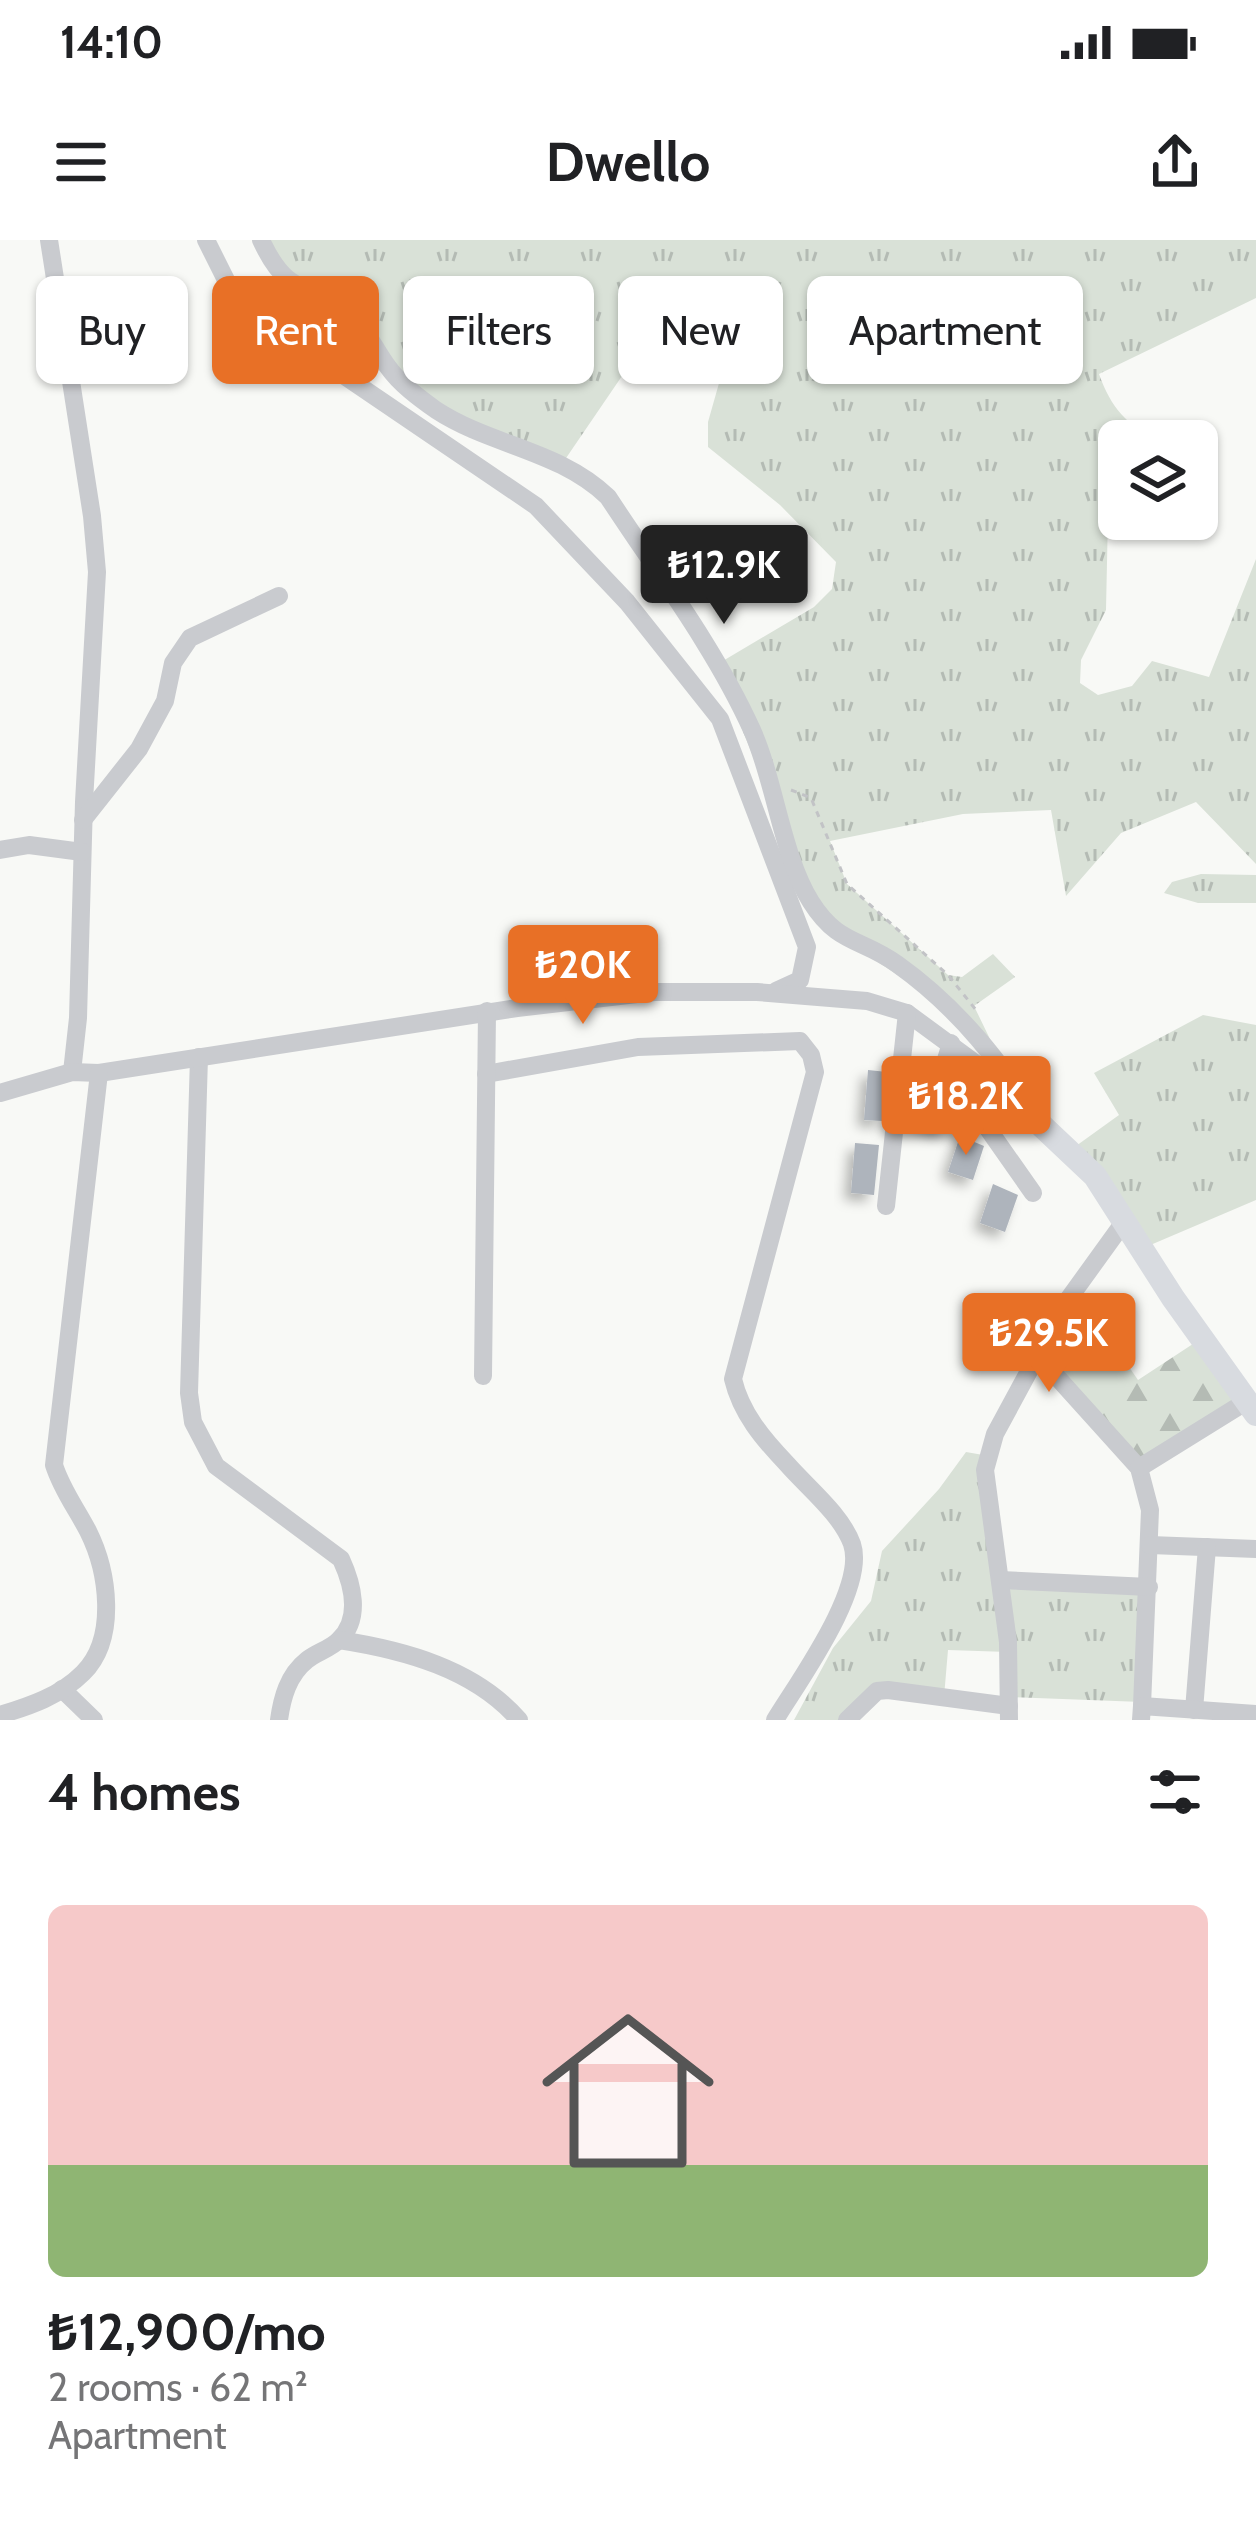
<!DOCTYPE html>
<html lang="en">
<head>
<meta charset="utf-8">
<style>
	body { margin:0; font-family:Cabin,sans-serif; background:#f6f6f6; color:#202124; height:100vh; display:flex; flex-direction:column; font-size:45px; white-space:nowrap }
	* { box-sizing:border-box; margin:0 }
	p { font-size:39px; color:#757577 }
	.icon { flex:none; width:66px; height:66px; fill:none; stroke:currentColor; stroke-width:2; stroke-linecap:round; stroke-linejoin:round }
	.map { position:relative; height:1480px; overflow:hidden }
	.side { display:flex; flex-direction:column; background:#fff; flex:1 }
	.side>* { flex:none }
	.top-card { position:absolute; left:36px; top:36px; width:1185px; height:108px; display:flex; gap:24px }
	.tools { position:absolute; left:1098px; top:180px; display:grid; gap:24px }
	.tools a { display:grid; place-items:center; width:120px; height:120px; border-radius:18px; background:#fff; box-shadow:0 3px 9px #0004; font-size:60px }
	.price { position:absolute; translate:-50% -102px; padding:0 27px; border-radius:12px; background:#e87026; color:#fff; font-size:39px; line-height:78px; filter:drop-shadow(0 3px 6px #0008) }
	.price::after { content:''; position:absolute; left:50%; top:72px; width:36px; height:27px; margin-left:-18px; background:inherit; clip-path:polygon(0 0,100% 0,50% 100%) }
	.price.on { background:#222; color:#fff }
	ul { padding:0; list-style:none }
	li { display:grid; align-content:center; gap:24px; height:636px; padding:0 48px }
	li span { display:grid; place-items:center; height:372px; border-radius:18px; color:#555 }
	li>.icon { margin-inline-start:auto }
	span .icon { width:216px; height:216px; fill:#fffc; stroke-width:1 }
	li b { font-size:51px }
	h2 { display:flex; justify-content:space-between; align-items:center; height:144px; padding:0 48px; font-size:51px }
	.chip { padding:0 42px; border-radius:18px; background:#fff; box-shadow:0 3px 9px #0004; font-size:42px; line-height:108px }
	.chip.on { background:#e87026; color:#fff }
	.status { display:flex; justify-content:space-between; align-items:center; height:84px; padding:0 60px; background:#fff; direction:ltr }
	.status svg { height:33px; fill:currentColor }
	header { display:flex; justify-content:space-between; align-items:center; height:156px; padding:0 48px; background:#fff; font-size:54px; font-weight:700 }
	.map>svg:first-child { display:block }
</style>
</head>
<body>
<div class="status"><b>14:10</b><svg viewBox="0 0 49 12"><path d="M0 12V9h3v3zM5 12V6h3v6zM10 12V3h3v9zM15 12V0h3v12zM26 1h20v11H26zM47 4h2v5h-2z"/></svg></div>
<header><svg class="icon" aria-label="menu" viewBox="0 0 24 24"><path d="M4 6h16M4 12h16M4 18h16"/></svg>Dwello<svg class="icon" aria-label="share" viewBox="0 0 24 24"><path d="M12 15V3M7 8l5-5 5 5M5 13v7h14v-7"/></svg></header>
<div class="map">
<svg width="1256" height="1480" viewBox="0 0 1256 1480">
	<defs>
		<pattern id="grass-tufts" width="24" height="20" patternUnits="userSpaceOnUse" patternTransform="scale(3)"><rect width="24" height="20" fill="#d9e1d7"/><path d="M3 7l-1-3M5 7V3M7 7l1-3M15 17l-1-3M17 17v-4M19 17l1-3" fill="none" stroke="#b4bbb4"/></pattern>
		<pattern id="forest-firs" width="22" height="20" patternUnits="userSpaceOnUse" patternTransform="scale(3)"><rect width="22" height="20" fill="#d9e1d7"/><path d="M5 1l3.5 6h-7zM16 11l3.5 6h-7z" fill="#b4bbb4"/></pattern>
		<filter id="shadow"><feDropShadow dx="-7" dy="7" stdDeviation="6" flood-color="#0004"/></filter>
	</defs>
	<rect width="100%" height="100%" fill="#f8f9f6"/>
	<!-- grass -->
	<g fill="url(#grass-tufts)">
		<path d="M 261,0 L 1256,0 L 1256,58 L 1099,134 C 1111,168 1127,185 1158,201 L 1119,201 L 1119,223 L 1109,228 L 1106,370 L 1081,420 L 1080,443 L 1098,455 L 1132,446 L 1152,421 L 1209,437 L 1256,319 L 1256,624 L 1196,562 L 1121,593 L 1066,656 L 1051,570 L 963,574 L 830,601 L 847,644 L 948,735 L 962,737 L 993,714 L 1015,737 L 974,766 L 1003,826 L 961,777 L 831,691 L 789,605 L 716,425 L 814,367 L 832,349 L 836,322 L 780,265 L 708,207 L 708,182 L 725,122 L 707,99 L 667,70 L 562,224 L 441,173 L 369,96 L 302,50 Z"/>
		<polygon points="1201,634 1256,635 1256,663 1198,663 1164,653 1172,642"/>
		<polygon points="1203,775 1256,785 1256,960 1141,1009 1069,911 1119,875 1094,833"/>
		<polygon points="966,1212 989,1216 1000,1339 1149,1347 1142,1462 1009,1457 1008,1412 948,1410 944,1457 889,1450 847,1480 794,1480 833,1408 871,1361 882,1311 939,1249"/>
	</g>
	<!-- forest -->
	<polygon fill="url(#forest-firs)" points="1075,1048 1138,1140 1202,1098 1247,1161 1139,1228 1038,1116"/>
	<!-- building -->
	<g fill="#aeb4bc" filter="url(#shadow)">
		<polygon points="868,830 887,832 882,881 864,880"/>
		<polygon points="932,844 943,848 954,864 943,892 917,881"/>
		<polygon points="960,896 984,906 973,940 948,932"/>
		<polygon points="855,903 879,905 874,955 851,953"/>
		<polygon points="993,944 1018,955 1005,992 980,983"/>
	</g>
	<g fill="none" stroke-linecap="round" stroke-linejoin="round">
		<!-- path -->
		<polyline stroke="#c2c3c6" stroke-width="3" stroke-dasharray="6 6" stroke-linecap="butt" points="791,550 811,558 847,644 948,735 976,770"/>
		<!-- minor -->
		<g stroke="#c9cbcf" stroke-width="18">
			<polyline points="49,0 92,276 97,332 84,562 78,778 72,832"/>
			<polyline points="206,0 230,48 252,73 536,266 627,362 720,479 807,707 800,740 776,751"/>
			<path d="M 261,0 C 290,63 312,40 350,74 C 367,89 375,110 388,127 C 400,144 419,158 436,170 C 491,206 559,210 608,257 C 657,332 715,408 752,490 C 775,541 782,616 811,662 C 838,705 861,698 897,724 C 959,768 1002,824 1042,886"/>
			<polyline points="83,580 139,509 165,461 173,423 190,398 279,356"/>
			<polyline points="0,610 29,605 82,612"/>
			<polyline points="951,803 944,826 1033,953"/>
			<path d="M 199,817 L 189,1153 L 193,1182 L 216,1226 L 341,1319 C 352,1343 362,1378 339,1400 C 330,1409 317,1412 307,1420 C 288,1435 282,1458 279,1480"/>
			<path d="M 486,834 L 638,807 L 800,801 L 811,815 L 815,832 L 733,1139 C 741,1173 763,1199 787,1224 C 808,1248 841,1274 852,1304 C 867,1348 798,1442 775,1480"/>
			<polyline points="0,853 72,832 99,833 517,768 654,752 757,752 867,761 907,773 975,823 1022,870"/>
			<polyline points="886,966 907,773"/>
			<polyline points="1038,1116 1139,1228 1150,1270 1142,1466"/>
			<polyline points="483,1136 487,771"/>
			<polyline points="1139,1228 1247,1161"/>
			<polyline points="1150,1305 1256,1309"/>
			<polyline points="1000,1340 1149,1347"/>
			<path d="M 339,1400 C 404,1410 475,1429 519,1480"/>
			<polyline points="62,1449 94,1480"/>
			<polyline points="1194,1470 1207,1307"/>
			<path d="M 0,1475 C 30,1466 60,1456 83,1433 C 118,1398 108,1331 88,1291 C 76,1268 62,1250 54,1225 L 99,833"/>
			<polyline points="847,1480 877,1451 888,1450 1009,1466"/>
			<polyline points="1009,1480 1008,1402 985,1230 995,1194 1067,1061 1124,982"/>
			<polyline points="1141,1480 1142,1466 1256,1474"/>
		</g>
		<!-- major -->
		<polyline stroke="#d8dbe0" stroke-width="24" points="1042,886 1095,936 1173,1058 1256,1174"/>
	</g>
</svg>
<div class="tools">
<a><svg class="icon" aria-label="layers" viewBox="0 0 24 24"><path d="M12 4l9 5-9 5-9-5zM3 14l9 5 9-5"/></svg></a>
</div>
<b class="price on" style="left:724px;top:387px">₺12.9K</b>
<b class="price" style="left:583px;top:787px">₺20K</b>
<b class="price" style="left:966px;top:918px">₺18.2K</b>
<b class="price" style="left:1049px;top:1155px">₺29.5K</b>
<div class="top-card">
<a class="chip">Buy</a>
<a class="chip on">Rent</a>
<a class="chip">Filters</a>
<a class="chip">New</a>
<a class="chip">Apartment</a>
</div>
</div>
<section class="side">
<h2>4 homes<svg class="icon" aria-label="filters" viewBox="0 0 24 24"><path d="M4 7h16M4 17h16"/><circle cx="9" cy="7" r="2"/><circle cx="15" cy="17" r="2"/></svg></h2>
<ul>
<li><span style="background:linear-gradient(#f6c9c9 70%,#8fb573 0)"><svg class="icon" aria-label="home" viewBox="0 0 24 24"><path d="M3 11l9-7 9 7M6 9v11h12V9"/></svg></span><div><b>₺12,900/mo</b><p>2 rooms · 62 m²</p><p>Apartment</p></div></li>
</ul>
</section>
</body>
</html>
